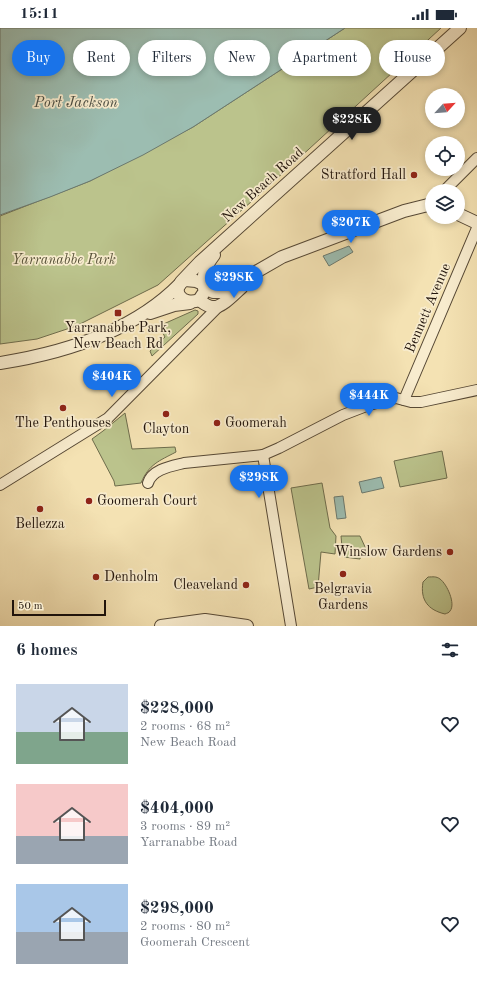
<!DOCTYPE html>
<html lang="en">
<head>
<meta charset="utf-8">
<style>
	body { margin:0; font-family:"Old Standard TT",serif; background:#f2f2f3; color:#1f2937; height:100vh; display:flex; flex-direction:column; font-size:15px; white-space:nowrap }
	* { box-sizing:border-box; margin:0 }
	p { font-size:13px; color:#747a83 }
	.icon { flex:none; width:22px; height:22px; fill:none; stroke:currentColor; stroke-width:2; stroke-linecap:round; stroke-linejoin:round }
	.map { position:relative; height:598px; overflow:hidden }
	.details { display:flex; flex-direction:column; background:#fff; flex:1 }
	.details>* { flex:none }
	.top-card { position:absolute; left:12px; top:12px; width:453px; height:36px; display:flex; gap:8px }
	.needle { width:26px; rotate:64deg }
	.buttons { position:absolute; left:425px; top:60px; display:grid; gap:8px }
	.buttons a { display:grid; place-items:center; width:40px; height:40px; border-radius:50%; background:#fff; box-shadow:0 2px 6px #0003; font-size:20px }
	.scale { position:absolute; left:12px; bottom:10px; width:94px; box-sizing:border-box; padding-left:4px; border:2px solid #21140b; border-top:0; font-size:11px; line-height:14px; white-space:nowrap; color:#21140b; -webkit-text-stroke:3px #f8ecce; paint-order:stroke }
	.price { position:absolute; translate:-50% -34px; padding:0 9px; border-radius:14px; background:#1a73e8; color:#fff; font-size:13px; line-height:26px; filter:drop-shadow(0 1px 2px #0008) }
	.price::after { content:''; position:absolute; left:50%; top:24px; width:12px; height:9px; margin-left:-6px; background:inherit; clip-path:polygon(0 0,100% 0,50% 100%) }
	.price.selected { background:#222; color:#fff }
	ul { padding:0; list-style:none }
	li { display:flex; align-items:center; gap:12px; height:100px; padding:0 16px }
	li span { display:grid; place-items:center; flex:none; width:112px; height:80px; border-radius:0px; color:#555 }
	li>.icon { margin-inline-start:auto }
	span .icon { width:48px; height:48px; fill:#fffc; stroke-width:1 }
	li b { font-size:17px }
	h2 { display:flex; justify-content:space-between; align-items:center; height:48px; padding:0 16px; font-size:17px }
	.chip { padding:0 14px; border-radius:18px; background:#fff; box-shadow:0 2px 6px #0003; font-size:14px; line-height:36px }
	.chip.selected { background:#1a73e8; color:#fff }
	.status { display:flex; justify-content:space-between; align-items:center; height:28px; padding:0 20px; background:#fff; direction:ltr }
	.status svg { height:11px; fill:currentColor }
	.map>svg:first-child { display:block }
</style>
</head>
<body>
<div class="status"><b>15:11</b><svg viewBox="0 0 49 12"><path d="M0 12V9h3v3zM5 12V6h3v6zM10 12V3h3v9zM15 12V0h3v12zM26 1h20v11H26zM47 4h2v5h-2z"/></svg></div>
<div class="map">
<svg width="477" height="598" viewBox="0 0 477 598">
	<rect width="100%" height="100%" fill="#f4e2b3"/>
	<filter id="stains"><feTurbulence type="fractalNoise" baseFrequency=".005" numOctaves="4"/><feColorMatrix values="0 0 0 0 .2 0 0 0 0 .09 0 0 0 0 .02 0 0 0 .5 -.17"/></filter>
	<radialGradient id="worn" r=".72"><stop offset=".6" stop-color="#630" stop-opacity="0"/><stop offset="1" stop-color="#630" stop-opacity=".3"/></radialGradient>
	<!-- green -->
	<g fill="#bbc38c" stroke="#6e6c4c">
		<polygon points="345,0 441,0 261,165 158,257 76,298 37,311 0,316 0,188 90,153 193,99"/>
		<polygon points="195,282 198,283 198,286 152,328 150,323 165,309 159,298"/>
		<path d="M 125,385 L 132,421 L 175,419 L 176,424 C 159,433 149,436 141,455 L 115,458 L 114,453 L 92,411 L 103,403 Z"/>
		<polygon points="442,423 447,450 400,459 394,433"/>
		<polygon points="322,455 330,500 336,508 335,526 321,524 318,559 309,561 291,460"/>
		<polygon points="341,508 360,508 366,521 361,524 360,531 344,529 342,519"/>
		<path d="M 428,549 C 433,549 436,548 440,551 C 447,556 456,576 450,583 C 449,585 447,585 445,586 C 428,582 420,572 423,554 Z"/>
	</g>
	<!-- water -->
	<g fill="#9cbdb1" stroke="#6b796f">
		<polygon points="0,0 345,0 193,99 143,127 90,153 50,169 0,187"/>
		<polygon points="349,218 353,224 329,238 323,228"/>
		<polygon points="381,449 384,460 362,465 359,454"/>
		<polygon points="343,468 346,490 337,491 334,469"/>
	</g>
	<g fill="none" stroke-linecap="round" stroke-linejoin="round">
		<!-- minor casing -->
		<g stroke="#564835" stroke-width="12">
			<g id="minor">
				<polyline points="444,163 477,130"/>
				<polyline points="404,372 477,200"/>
				<polyline points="263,427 279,420 343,387 369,377 396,370 411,374 421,374 477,362"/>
				<path d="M 148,455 C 152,441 172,438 184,435 L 263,427 L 291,598"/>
				<polyline points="0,457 108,390 219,278"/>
			</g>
		</g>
		<!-- tertiary casing -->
		<g stroke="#564835" stroke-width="14">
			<g id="tertiary">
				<polyline points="458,186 477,195"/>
				<path d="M 185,252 L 196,253 L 203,256 L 205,263 L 199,272 C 182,279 169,261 185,252 Z"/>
				<polyline points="181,254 200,234 460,0"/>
				<path d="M 204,257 C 202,245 207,236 214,227"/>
				<polyline points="204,259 213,264 221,264 282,229 404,183 432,176"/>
				<path d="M 199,272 C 203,275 208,279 213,279 C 222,280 236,264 242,259"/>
				<polyline points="150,285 174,277 190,275"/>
				<path d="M 0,335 C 64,325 133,304 180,256"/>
				<polyline points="161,598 205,592 247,598"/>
			</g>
		</g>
		<!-- minor -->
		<use href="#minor" stroke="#f8ecce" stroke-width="10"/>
		<!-- tertiary -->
		<use href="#tertiary" stroke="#f8ecce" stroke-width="12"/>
	</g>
	<!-- markers -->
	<g fill="#8f2418" stroke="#f8ecce" stroke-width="1.5">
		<circle cx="414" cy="147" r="4"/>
		<rect x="114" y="281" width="8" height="8" rx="2"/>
		<circle cx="63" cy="380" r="4"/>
		<circle cx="166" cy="386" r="4"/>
		<circle cx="217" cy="395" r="4"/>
		<circle cx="89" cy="473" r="4"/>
		<circle cx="40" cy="481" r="4"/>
		<circle cx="450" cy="524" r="4"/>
		<circle cx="343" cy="546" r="4"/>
		<circle cx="96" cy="549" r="4"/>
		<circle cx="246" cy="557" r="4"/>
	</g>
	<g text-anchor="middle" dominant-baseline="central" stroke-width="3.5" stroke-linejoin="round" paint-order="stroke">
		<!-- poi labels -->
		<g font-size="14" fill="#21140b" stroke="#f8ecce">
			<text x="406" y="147" text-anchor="end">Stratford Hall</text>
			<text x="118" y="300">Yarranabbe Park,<tspan x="118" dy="16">New Beach Rd</tspan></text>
			<text x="63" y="395">The Penthouses</text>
			<text x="225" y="395" text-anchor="start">Goomerah</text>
			<text x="166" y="401">Clayton</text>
			<text x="97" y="473" text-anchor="start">Goomerah Court</text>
			<text x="40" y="496">Bellezza</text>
			<text x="442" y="524" text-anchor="end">Winslow Gardens</text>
			<text x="104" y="549" text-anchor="start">Denholm</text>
			<text x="238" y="557" text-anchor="end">Cleaveland</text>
			<text x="343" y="561">Belgravia<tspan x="343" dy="16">Gardens</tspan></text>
		</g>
		<!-- street labels -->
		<g font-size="14" fill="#21140b" stroke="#f8ecce">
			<text transform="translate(263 157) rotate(-42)">New Beach Road</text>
			<text transform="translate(428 280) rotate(-67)">Bennett Avenue</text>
		</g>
		<!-- park labels -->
		<g font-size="14" font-style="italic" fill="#575138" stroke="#f8ecce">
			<text x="64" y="232">Yarranabbe Park</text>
		</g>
		<!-- water labels -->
		<g font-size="15" font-style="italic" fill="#4c4f45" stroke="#f8ecce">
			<text x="76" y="75">Port Jackson</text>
		</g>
	</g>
	<rect width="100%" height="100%" filter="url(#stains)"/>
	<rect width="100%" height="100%" fill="url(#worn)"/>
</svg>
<div class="buttons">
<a><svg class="needle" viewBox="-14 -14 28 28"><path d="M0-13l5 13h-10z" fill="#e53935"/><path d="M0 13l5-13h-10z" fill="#747a83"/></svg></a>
<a><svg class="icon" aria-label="locate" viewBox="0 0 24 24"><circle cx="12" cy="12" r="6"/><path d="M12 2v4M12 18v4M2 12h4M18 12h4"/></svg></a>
<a><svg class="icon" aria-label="layers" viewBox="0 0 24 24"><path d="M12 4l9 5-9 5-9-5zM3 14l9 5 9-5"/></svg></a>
</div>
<div class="scale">50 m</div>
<b class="price selected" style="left:352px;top:113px">$228K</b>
<b class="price" style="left:351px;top:216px">$207K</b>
<b class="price" style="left:234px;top:271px">$298K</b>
<b class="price" style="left:112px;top:370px">$404K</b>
<b class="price" style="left:369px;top:389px">$444K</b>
<b class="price" style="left:259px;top:471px">$298K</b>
<div class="top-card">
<a class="chip selected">Buy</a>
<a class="chip">Rent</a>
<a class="chip">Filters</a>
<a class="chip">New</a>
<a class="chip">Apartment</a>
<a class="chip">House</a>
</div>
</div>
<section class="details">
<h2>6 homes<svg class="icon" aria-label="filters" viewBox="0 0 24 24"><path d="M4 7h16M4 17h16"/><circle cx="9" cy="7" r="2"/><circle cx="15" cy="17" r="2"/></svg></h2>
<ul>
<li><span style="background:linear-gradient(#c9d6e8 60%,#7fa58c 0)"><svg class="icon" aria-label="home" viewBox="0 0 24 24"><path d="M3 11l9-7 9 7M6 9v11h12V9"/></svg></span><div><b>$228,000</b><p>2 rooms · 68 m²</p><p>New Beach Road</p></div><svg class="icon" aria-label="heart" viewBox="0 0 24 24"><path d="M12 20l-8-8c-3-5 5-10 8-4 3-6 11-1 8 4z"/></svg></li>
<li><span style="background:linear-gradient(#f6c9c9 65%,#9aa5b1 0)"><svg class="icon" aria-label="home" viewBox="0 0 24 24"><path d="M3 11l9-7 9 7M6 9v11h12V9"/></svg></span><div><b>$404,000</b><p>3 rooms · 89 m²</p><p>Yarranabbe Road</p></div><svg class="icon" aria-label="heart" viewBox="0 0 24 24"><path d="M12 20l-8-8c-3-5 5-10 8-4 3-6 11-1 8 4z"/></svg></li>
<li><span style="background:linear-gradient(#a9c7e8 60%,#9aa5b1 0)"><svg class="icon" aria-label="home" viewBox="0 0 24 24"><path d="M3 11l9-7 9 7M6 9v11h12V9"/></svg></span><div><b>$298,000</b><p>2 rooms · 80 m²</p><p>Goomerah Crescent</p></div><svg class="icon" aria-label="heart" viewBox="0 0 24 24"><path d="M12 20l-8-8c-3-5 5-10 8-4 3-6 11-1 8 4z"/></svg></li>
</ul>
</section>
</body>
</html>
